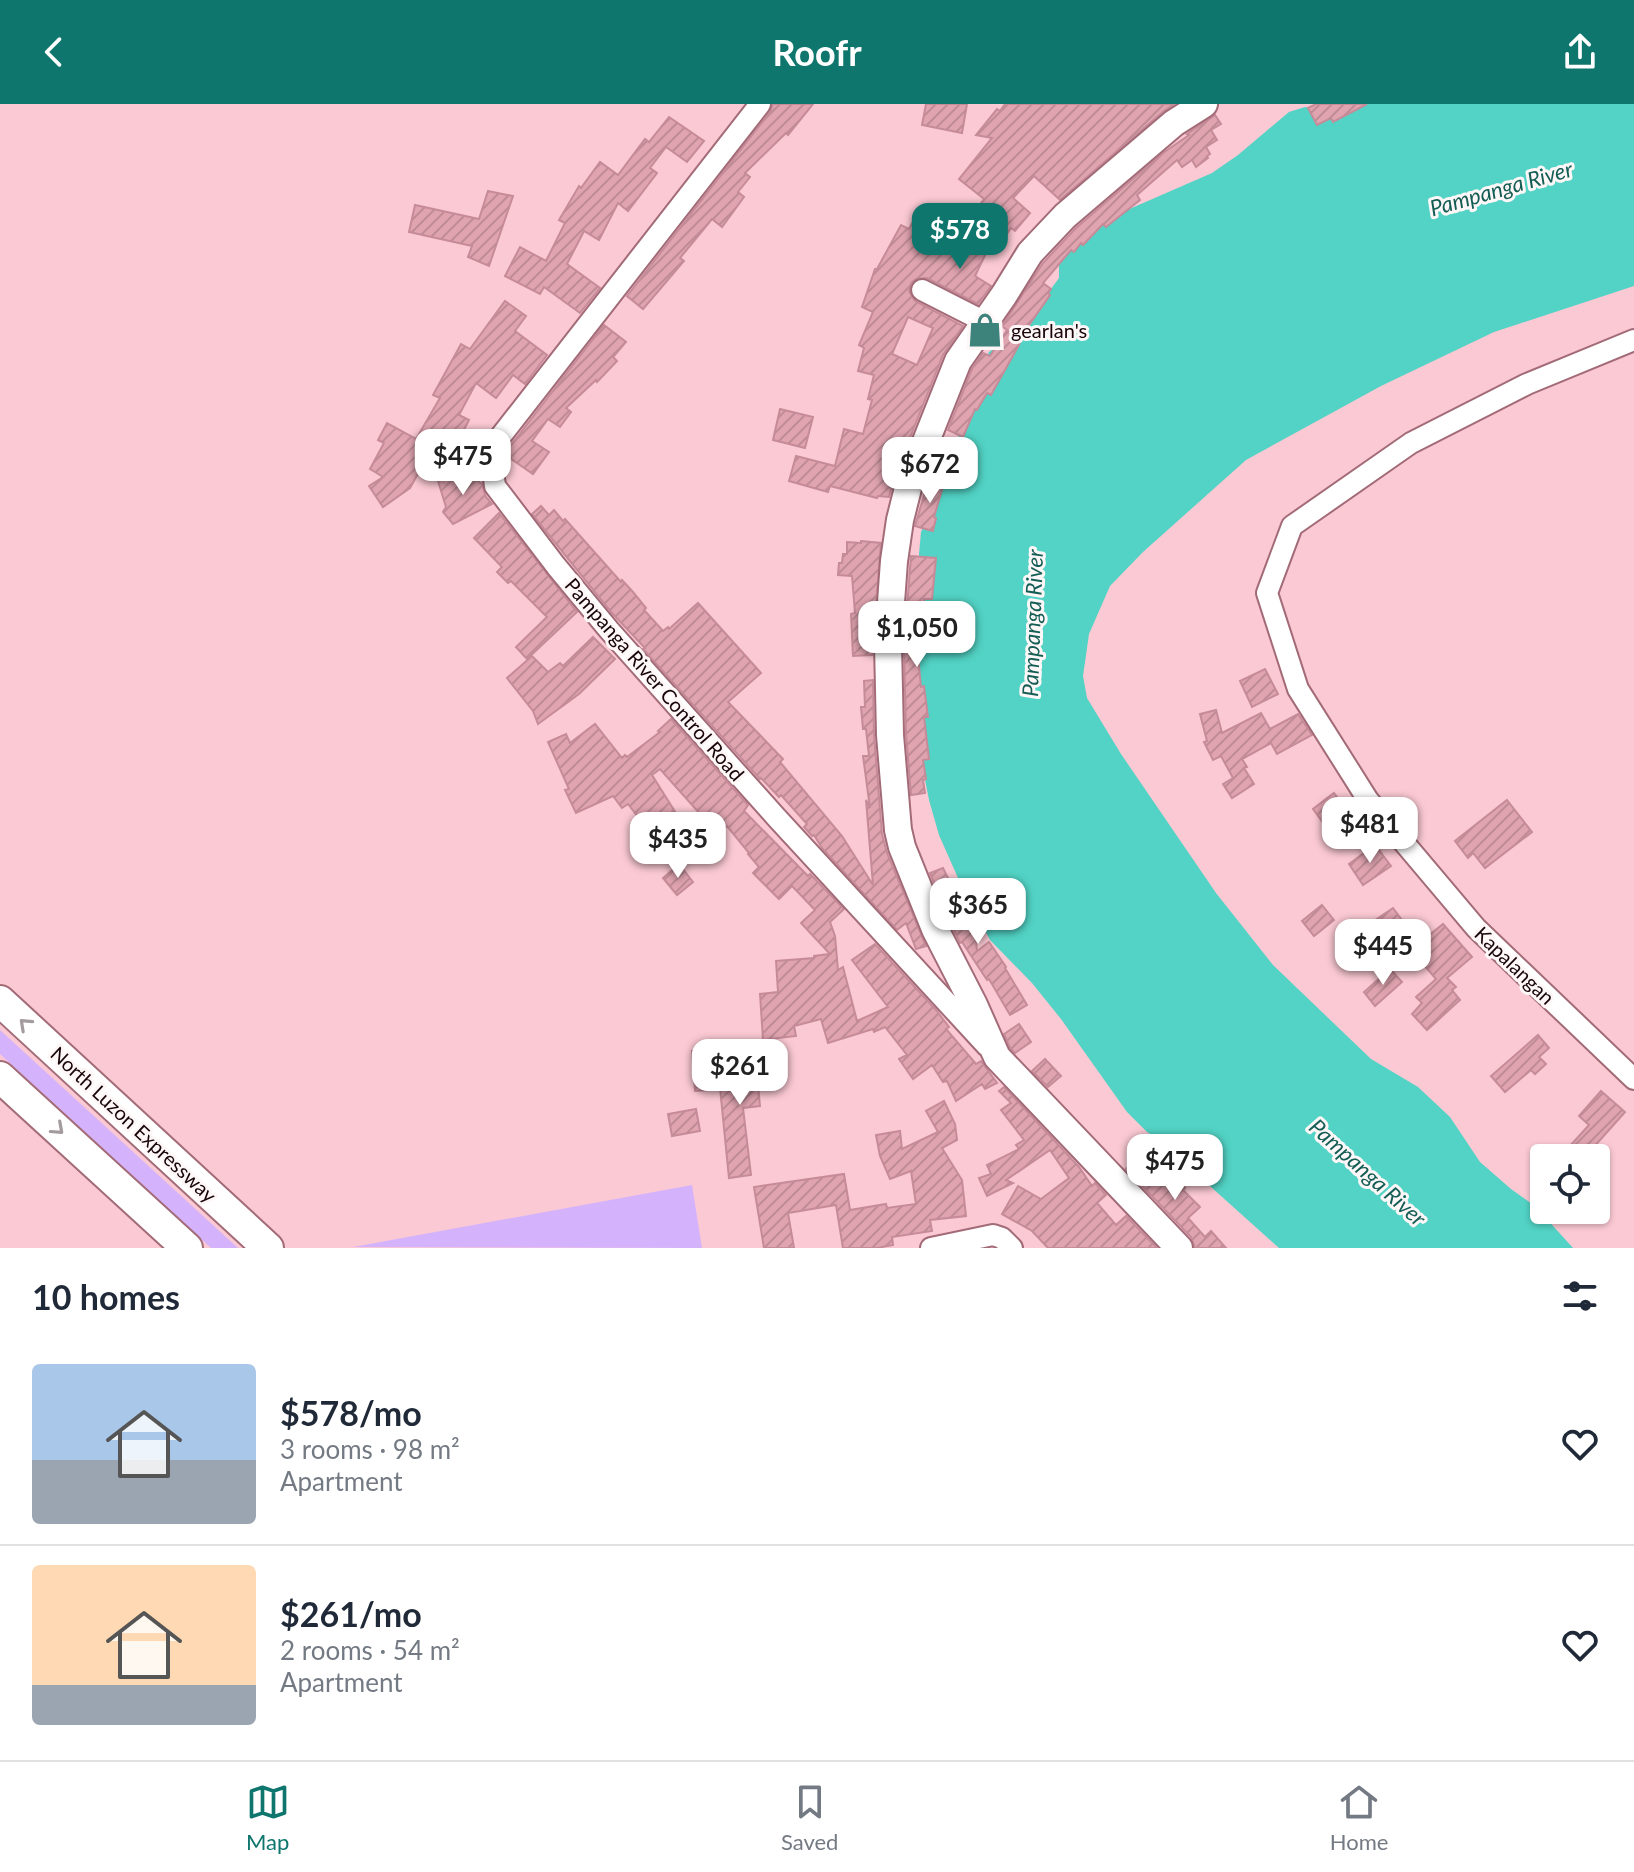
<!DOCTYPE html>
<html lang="en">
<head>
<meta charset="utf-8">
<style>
	body { margin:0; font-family:Lato,sans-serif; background:#f6f6f7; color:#1f2937; height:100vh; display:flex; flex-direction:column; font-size:30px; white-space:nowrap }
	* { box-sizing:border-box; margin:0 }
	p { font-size:26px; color:#747a83 }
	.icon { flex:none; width:44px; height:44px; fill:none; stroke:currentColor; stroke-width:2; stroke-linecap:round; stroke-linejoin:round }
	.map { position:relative; height:1144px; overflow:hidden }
	.sheet { display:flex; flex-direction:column; background:#fff; flex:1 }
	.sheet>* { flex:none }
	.tools { position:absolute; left:1530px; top:1040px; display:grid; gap:16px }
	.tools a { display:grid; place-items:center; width:80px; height:80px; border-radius:8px; background:#fff; box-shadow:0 2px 6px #0004; font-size:40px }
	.price { position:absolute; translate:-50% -68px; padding:0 18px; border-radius:16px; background:#fff; color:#222; font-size:26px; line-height:52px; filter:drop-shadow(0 2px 4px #0008) }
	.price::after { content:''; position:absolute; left:50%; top:48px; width:24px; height:18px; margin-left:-12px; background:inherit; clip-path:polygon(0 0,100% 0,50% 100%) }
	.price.active { background:#0f766e; color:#fff }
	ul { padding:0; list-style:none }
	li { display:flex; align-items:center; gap:24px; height:200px; padding:0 32px }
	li+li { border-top:2px solid #e0e1e3 }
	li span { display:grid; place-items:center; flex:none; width:224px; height:160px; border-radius:8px; color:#555 }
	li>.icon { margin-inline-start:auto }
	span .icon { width:96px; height:96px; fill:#fffc; stroke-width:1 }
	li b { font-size:34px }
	h2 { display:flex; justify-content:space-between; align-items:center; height:96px; padding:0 32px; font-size:34px }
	header { display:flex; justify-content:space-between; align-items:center; height:104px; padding:0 32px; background:#0f766e; color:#fff; font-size:36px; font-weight:700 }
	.menu { display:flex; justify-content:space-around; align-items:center; height:112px; border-top:2px solid #e0e1e3; background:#fff; font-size:22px; color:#747a83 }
	.menu a { display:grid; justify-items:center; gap:4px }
	.menu .active { color:#0f766e }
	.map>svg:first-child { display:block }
</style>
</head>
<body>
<header><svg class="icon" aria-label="back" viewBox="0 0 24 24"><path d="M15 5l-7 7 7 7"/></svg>Roofr<svg class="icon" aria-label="share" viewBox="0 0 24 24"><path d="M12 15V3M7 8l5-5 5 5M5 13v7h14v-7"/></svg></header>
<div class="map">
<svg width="1634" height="1144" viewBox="0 0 1634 1144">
	<defs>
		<pattern id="building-hatch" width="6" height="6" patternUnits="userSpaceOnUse" patternTransform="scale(2)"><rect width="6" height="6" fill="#e0a4b0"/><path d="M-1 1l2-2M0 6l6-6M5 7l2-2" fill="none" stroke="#bf8c96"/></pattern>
	</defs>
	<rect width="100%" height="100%" fill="#fbc9d3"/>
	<!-- green -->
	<g fill="#d5b3fc">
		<polygon points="0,926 238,1144 211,1144 0,950"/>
		<polygon points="692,1081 702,1144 353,1143"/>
	</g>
	<!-- water -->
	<polygon fill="#52d3c5" points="1351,0 1634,0 1634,182 1494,228 1381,282 1246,356 1143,448 1110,482 1089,530 1083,572 1087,594 1121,650 1216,789 1273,861 1371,955 1418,983 1450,1013 1480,1058 1511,1085 1535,1102 1573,1144 1279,1144 1211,1083 1167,1040 1147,1028 1127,1008 1061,915 1032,879 990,836 962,783 939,731 929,696 916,629 917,473 921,428 945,367 955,348 966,300 989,248 1023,223 1059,174 1059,155 1061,148 1118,110 1212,69 1238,51 1289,8 1305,3 1316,5"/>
	<!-- building -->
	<g fill="url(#building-hatch)" stroke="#c68b98" stroke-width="2" fill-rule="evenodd">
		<polygon points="773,0 813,0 788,31 786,29 745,69 750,73 738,88 744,93 722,123 712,115 680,154 684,157 643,205 627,192 770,8"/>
		<polygon points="926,0 967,0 962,29 922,21"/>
		<path d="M 1005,0 L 1174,0 L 1164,7 L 1060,96 L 1034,72 L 1013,94 L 1030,109 L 1015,127 L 1011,124 L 994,149 L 988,145 L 975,172 L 991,182 L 978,200 L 927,174 L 916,175 L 911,179 L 909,187 L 915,197 L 963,222 L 943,251 L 905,346 L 900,344 L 891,373 L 894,373 L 889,393 L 878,392 L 877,394 L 830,382 L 828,388 L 789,377 L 796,352 L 835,362 L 844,325 L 863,330 L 872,296 L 868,295 L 874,271 L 858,267 L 864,244 L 859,241 L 873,208 L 862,203 L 875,165 L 877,165 L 901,121 L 909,125 L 918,108 L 943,121 L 947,114 L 965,121 L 984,95 L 959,75 L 992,34 L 976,31 L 997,5 L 1000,7 ZM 908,213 L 933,224 L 917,261 L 892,250 Z"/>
		<polygon points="1316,0 1367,0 1333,18 1331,14 1317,21 1308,4"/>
		<polygon points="1215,11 1221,20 1211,26 1217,36 1206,43 1210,50 1207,52 1208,54 1196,63 1192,56 1182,63 1177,56 1137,91 1140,96 1106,123 1103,120 1083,141 1081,139 1074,148 1071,146 1043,179 1051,185 1048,189 1050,191 1018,237 1020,239 991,291 987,289 977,306 975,305 963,333 948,326 972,265 983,249 990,252 1007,226 1002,222 1043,159 1076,124 1163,49 1189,31 1187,30"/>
		<polygon points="669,13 704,37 687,58 666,43 650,64 657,69 628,107 618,99 599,136 584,127 567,160 600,184 580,209 544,183 540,190 505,172 520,143 546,157 565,119 559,116 579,82 581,84 600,58 618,71 645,35 649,38"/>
		<polygon points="488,87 513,92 489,162 468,153 472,142 409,128 415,101 479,115"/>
		<polygon points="505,197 526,212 515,227 547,251 525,280 513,271 496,294 476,279 459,311 469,316 456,341 475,351 466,368 430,348 410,384 383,403 369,382 383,373 370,365 384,339 378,336 387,319 416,335 440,294 433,291 461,240 470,245"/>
		<polygon points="604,221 626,238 613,253 617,257 597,278 596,276 566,304 571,308 560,323 548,315 532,337 549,348 533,370 504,350"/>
		<polygon points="780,305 813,313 805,344 773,336"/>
		<polygon points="467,370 482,380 486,393 492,400 453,420 443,408 446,403 438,377"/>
		<polygon points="929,374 944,379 934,413 936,414 933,427 915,422"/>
		<polygon points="541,402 549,411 554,406 563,417 565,415 621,478 622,476 633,488 646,504 644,506 663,527 668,523 669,525 698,499 761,569 728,598 783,655 780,658 842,732 873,781 866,696 870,704 863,652 869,652 866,625 863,625 861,603 865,603 864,577 873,576 874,631 882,730 887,749 926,842 916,845 906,819 897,826 822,744 814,731 812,732 804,723 807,720 781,691 779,693 761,674 760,675 643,545 645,544 611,508 532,410"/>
		<polygon points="499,409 577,508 527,555 516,543 547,513 511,477 508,479 497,468 502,463 474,434"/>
		<polygon points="861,437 881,439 872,551 853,552 851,510 855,509 852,472 838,471 839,459 842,459 843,450 847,450 847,438 861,439"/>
		<polygon points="911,452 936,454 932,495 924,495 925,517 922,518 923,541 917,541 921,583 924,582 928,613 924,613 929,655 923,656 926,675 923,676 925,689 911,691 906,630 904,540"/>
		<polygon points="593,533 615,555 579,590 538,620 533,607 507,574 532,552 548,568 560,559 563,562"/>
		<polygon points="1265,565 1278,590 1252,603 1240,577"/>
		<polygon points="1216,606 1222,629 1261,609 1270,625 1298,610 1312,631 1277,650 1271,639 1242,655 1247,663 1244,664 1254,680 1232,694 1223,680 1233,674 1221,652 1213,656 1204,638 1207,637 1200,610"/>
		<polygon points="671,615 748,701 744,707 808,772 810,770 844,805 830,818 835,832 838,866 843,863 857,917 888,903 852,856 875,840 936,906 949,923 946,925 976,960 981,957 997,979 985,985 982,980 956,997 947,977 943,978 932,961 913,975 899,955 907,951 885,923 874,928 873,925 828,939 821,915 794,922 796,932 763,936 760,890 778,888 776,857 814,854 814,852 830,850 801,819 815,806 792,782 779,795 753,769 759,763 748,750 749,749 727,722 718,730 660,665 652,671 701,749 681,761 662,730 655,735 628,700 622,704 613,692 576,709 565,686 569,685 548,638 566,630 570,639 595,620 622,654 625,651 627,653 660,628 658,627"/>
		<polygon points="1334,689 1354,715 1332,731 1313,705"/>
		<polygon points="1507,696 1532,728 1485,764 1473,749 1468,754 1455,737"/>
		<polygon points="1375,741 1391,762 1363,781 1349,760"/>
		<polygon points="679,760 693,778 677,791 663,774"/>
		<polygon points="943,764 968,815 976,835 977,847 989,838 1006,863 1005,864 1027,901 1010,911 989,875 987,876 962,838 960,839 950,818 930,769"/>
		<polygon points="1322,801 1334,816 1314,832 1302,817"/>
		<polygon points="1393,804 1419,839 1382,871 1358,844 1374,829 1368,821"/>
		<polygon points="1443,820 1472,853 1447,874 1456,883 1452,886 1460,896 1427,926 1412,910 1422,899 1416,893 1436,875 1411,846"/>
		<polygon points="1390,865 1402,878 1375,902 1364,888"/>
		<polygon points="1019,920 1031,938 1015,949 1010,944 1004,930"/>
		<polygon points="1538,931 1549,944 1539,953 1546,960 1535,970 1531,966 1505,988 1491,972"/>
		<polygon points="760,938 763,960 756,961 760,1002 743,1004 751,1071 729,1074 719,974 740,972 736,941"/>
		<polygon points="705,946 709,986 695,987 692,947"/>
		<polygon points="1045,955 1061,972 1048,983 1032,967"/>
		<polygon points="1004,983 1079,1063 1092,1082 1095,1079 1106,1091 1097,1099 1116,1121 1126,1112 1157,1144 1048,1144 1032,1127 1002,1110 1018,1082 1041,1095 1069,1074 1050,1046 1006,1076 1013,1079 987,1092 979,1074 991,1070 987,1061 1019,1045 1016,1041 1024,1036 1001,1006 1011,999 999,987"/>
		<polygon points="1601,987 1625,1008 1584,1054 1559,1054 1589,1021 1579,1012"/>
		<polygon points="944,997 955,1020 957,1036 942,1044 962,1076 966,1112 930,1116 932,1127 892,1133 893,1141 877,1144 843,1144 836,1101 788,1109 794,1144 764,1144 754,1083 844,1070 850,1106 886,1100 887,1104 916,1100 911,1067 890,1075 880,1052 876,1031 900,1027 902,1045 938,1028 926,1007"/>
		<polygon points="696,1005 700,1027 672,1032 668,1010"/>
		<polygon points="1160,1057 1185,1084 1183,1086 1200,1103 1188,1114 1205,1133 1211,1127 1226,1144 1195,1144 1191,1133 1126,1065 1130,1060 1142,1073"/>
	</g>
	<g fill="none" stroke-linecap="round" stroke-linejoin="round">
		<!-- minor casing -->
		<g stroke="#a26b77" stroke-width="24">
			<g id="minor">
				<polyline points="760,0 490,346 495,382 556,462 609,526 776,713 987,942"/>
				<polyline points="922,186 985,218"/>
				<polyline points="1634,236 1527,280 1411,339 1292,422 1267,489 1298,585 1368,696 1476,824 1634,975"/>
				<polyline points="931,1144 993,1131 1002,1134 1012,1144"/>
			</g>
		</g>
		<!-- major casing -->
		<g stroke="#a26b77" stroke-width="30">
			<polyline id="major" points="1179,1144 997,953 974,901 935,825 902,743 898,726 890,631 888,540 894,457 900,416 909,380 958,257 1004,191 1030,149 1065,112 1174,19 1204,0"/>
		</g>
		<!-- highway casing -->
		<g stroke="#a26b77" stroke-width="34">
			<g id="highway">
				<polyline points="0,897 268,1144"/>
				<polyline points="0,973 187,1144"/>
			</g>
		</g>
		<!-- minor -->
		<use href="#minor" stroke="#fff" stroke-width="20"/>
		<!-- major -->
		<use href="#major" stroke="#fff" stroke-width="26"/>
		<!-- highway -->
		<use href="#highway" stroke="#fff" stroke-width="30"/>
	</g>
	<!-- one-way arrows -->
	<defs><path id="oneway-chevron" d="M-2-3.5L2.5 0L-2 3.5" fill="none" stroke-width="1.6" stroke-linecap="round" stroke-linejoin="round" transform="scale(2)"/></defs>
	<g stroke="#a39b9d">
		<use href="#oneway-chevron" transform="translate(25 920) rotate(-137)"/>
		<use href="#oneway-chevron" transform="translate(58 1025) rotate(42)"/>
	</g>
	<!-- icons -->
	<defs>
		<g id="shop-bare" transform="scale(2.76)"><path d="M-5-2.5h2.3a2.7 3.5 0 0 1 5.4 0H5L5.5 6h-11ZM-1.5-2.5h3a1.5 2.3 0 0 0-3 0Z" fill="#3d837b" stroke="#fef7f8" stroke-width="2.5" paint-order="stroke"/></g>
	</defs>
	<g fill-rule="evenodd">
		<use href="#shop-bare" x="985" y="226"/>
	</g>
	<g text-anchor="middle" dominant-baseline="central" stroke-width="6" stroke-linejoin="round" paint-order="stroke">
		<!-- poi labels -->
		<g font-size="20" fill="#18050a" stroke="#fef7f8" text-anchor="start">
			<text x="1011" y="226">gearlan's</text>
		</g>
		<!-- street labels -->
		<g font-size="20" fill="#18050a" stroke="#fef7f8">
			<text transform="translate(655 575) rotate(49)">Pampanga River Control Road</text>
			<text transform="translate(1515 861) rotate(44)">Kapalangan</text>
			<text transform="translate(134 1020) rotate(43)">North Luzon Expressway</text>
		</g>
		<!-- water labels -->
		<g font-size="22" font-style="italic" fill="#145d55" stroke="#fef7f8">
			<text transform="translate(1501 84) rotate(-16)">Pampanga River</text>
			<text transform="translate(1032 519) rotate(-88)">Pampanga River</text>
			<text transform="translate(1368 1068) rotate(42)">Pampanga River</text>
		</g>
	</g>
</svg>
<div class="tools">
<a><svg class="icon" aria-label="locate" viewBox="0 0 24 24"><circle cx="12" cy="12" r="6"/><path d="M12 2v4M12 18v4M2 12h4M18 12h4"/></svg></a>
</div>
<b class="price active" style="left:960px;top:167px">$578</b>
<b class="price" style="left:463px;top:393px">$475</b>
<b class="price" style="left:930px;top:401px">$672</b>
<b class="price" style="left:917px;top:565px">$1,050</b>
<b class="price" style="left:1370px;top:761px">$481</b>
<b class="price" style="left:678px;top:776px">$435</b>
<b class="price" style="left:978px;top:842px">$365</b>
<b class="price" style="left:1383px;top:883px">$445</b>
<b class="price" style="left:740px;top:1003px">$261</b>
<b class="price" style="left:1175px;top:1098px">$475</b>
</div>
<section class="sheet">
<h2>10 homes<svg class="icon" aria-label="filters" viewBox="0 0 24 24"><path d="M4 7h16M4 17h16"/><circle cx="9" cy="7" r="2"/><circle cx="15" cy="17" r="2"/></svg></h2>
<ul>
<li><span style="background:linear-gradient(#a9c7e8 60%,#9aa5b1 0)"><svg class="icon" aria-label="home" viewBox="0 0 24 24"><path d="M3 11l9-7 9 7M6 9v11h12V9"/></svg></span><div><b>$578/mo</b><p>3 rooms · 98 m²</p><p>Apartment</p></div><svg class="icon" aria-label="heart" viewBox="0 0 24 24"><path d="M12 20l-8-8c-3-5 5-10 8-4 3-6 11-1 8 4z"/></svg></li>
<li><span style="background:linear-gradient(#ffd9b3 75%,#9aa5b1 0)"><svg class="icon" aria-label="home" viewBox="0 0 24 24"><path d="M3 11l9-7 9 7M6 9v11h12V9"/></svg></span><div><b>$261/mo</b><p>2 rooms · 54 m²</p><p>Apartment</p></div><svg class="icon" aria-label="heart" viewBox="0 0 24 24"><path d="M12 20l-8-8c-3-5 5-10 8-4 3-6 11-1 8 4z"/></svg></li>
</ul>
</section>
<nav class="menu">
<a class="active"><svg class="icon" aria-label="map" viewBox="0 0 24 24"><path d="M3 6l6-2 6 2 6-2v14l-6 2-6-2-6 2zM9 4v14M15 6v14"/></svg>Map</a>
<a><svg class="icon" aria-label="saved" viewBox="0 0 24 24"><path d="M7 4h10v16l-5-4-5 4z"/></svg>Saved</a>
<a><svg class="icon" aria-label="home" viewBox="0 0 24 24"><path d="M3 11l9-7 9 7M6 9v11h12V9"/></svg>Home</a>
</nav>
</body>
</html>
